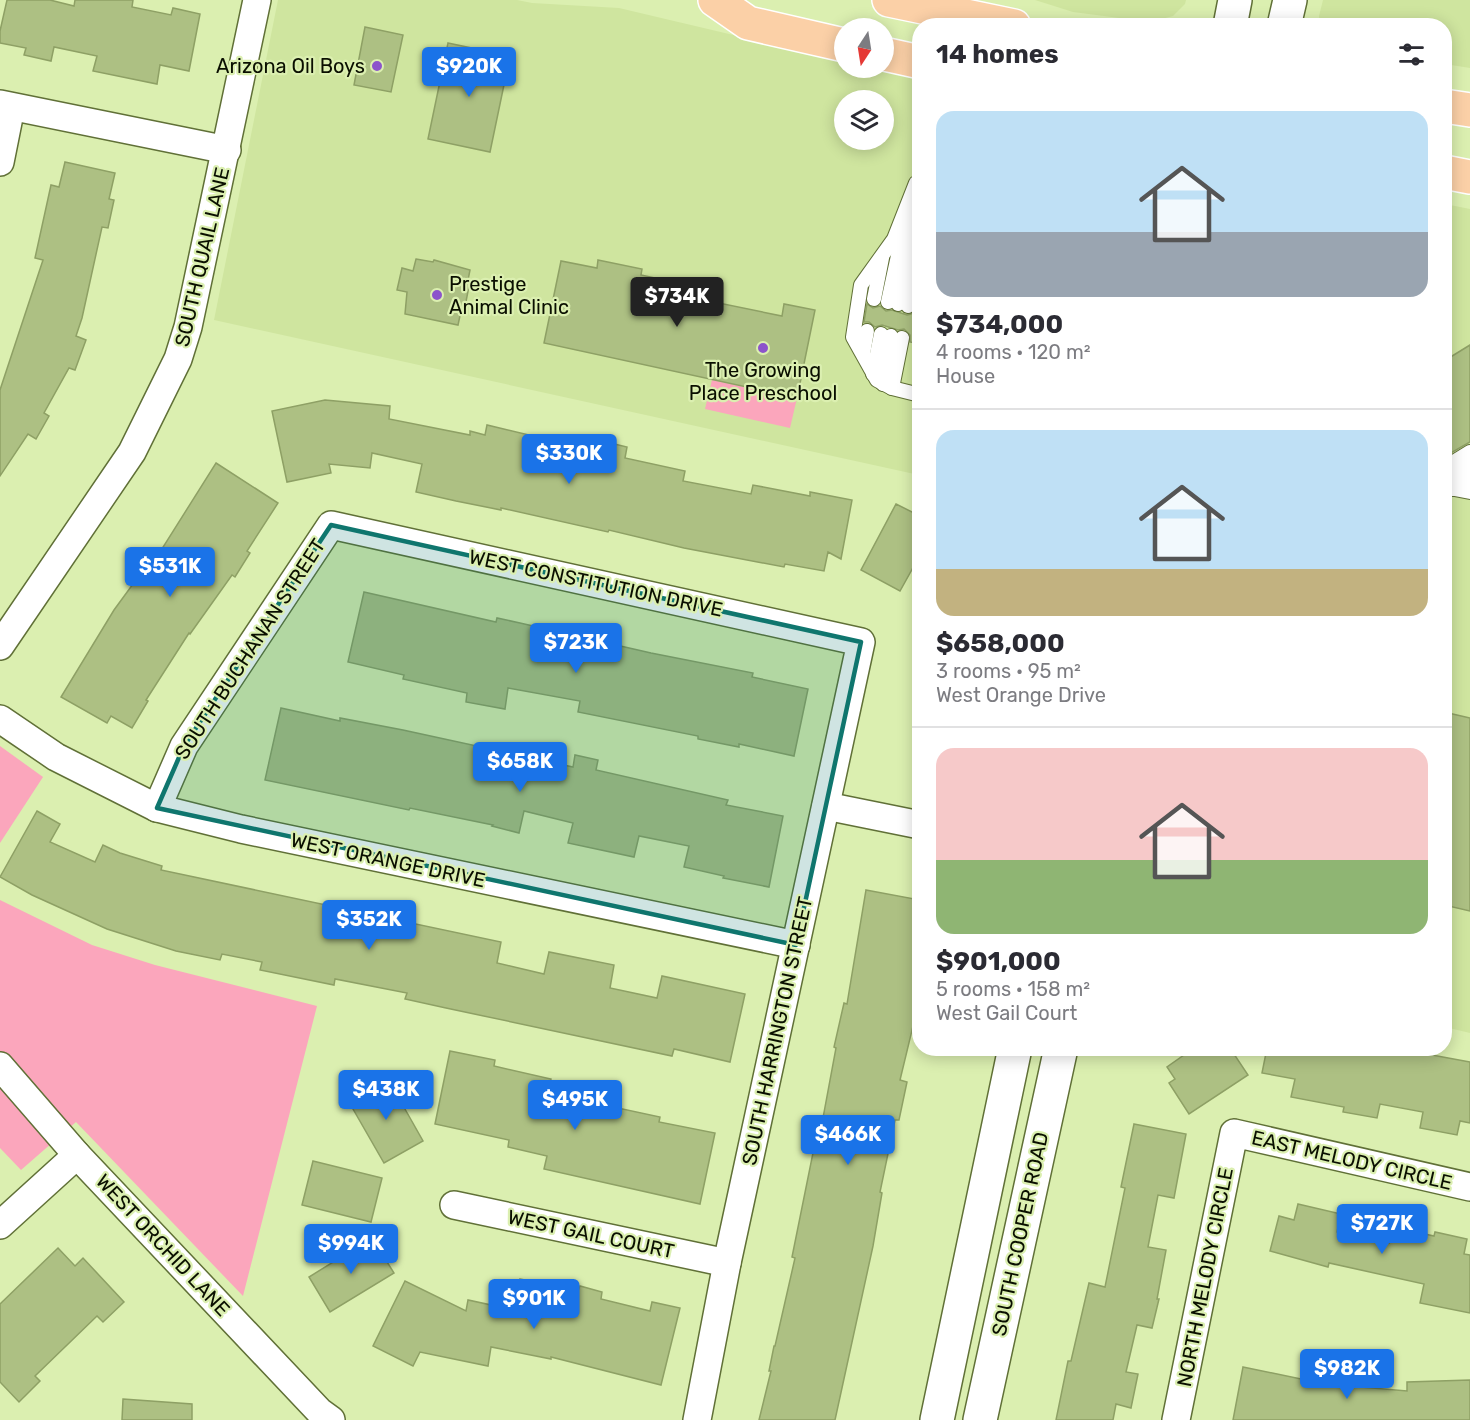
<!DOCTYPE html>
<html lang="en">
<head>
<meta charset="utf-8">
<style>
	body { margin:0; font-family:Rubik,sans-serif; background:#f7f7f7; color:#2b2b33; height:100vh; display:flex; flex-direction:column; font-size:22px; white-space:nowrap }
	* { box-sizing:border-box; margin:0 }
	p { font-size:20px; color:#7c7c81 }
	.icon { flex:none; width:33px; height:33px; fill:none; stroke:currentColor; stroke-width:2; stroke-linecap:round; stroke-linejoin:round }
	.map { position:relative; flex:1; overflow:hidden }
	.panel { position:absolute; left:912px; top:18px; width:540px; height:1038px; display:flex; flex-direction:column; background:#fff; border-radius:24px; box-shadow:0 3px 15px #0003 }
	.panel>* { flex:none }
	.needle { width:39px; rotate:192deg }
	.fabs { position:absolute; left:834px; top:18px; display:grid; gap:12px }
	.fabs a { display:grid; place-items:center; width:60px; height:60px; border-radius:50%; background:#fff; box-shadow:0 3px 15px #0003; font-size:30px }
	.price { position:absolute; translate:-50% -51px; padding:0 14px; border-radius:6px; background:#1a73e8; color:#fff; font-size:20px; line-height:39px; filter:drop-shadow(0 2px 3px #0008) }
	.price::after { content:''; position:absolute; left:50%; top:36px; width:18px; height:14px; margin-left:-9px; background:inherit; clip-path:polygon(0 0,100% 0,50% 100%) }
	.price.selected { background:#222; color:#fff }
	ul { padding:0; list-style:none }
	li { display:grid; align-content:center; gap:12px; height:318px; padding:0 24px }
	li+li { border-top:2px solid #e1e1e2 }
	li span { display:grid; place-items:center; height:186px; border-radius:18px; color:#555 }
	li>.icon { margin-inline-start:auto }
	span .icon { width:108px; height:108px; fill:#fffc; stroke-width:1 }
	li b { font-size:26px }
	h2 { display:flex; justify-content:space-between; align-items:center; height:72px; padding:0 24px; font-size:26px }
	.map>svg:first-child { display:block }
</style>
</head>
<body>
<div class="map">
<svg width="1470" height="1420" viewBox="0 0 1470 1420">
	<rect width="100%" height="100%" fill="#dbefb0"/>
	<!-- built -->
	<g fill="#cfe59f" fill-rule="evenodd">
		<path d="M 278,0 L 517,0 L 532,3 L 619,8 L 844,61 L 844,68 L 872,68 L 919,79 L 919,475 L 214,320 ZM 844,100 L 884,100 L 884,140 L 844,140 Z"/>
		<polygon points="1035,0 1186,0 1185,4 1173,16 1150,22 1073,12"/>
		<polygon points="1323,0 1470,0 1470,68 1445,64 1444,26 1320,25 1319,16"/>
		<polygon points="1445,204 1470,209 1470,1033 1445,1027"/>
	</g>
	<!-- green -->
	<g fill="#fba6bc">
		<polygon points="712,380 797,398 790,428 705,409"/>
		<polygon points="0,746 43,777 0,843"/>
		<polygon points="0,900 92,945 155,965 317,1006 243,1296 76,1122 21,1170 0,1148"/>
	</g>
	<!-- building -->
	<g fill="#adc083" stroke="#8ea065" stroke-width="1.5">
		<polygon points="7,0 50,0 74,6 75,0 133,0 132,7 171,15 173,8 200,14 189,71 160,65 157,84 93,71 97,56 54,47 51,61 24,55 26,48 0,43 0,31"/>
		<polygon points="365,27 403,35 391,92 354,85"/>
		<polygon points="448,43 510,56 490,152 428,139"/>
		<polygon points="65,162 115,173 109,199 114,200 108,228 102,227 82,318 76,336 86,340 75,370 69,368 44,413 49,416 36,439 28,434 0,476 0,390 43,260 35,258 51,185 59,187"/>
		<polygon points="416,259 433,262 434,260 470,270 468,280 470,281 464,312 461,311 458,325 405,314 407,292 397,290 402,268 413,271"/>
		<polygon points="598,260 642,269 641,275 701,288 699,299 782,316 784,304 815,310 797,398 544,343 561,261 597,268"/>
		<polygon points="867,304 873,308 880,306 886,311 892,310 907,315 911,314 917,306 920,307 920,344 910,342 910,335 904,329 898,330 882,325 875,327 869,322 864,322"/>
		<polygon points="1470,345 1470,442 1444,457 1444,361"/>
		<polygon points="325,400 390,406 389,419 470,435 470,431 485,435 487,425 600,452 602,441 627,447 625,458 685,471 683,481 751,494 753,485 810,496 810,492 852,500 841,559 828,552 824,571 785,564 784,567 684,548 609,530 608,532 501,508 501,510 456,501 416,492 422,464 372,453 370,468 329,464 331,473 287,482 272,411"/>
		<polygon points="216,463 278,503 247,551 250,553 235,577 232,575 190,634 189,633 146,700 148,701 132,728 111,716 107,723 61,697 114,610 152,558 155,560"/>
		<polygon points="896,504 920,516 920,555 900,591 861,570"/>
		<polygon points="364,592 496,622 497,618 520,623 651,653 753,673 752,677 808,689 794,756 739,744 739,747 698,739 698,736 578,712 580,701 508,688 505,709 466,702 467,693 403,679 404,675 348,662"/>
		<polygon points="281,708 340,721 340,718 403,730 573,767 575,755 598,760 596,770 728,800 726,805 783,816 769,887 723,878 724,876 684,867 689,846 639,836 634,857 568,843 573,823 524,811 519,833 492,826 493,825 410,808 409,810 265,780"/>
		<polygon points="1444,712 1470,718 1470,911 1444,905"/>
		<polygon points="37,811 60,824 50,842 95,862 103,845 120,853 162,866 161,870 501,942 497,963 544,974 549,952 614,965 610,988 657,998 662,976 745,994 730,1062 674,1049 672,1056 446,1008 405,999 407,993 335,979 334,985 260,970 262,962 222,954 220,960 176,951 107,929 32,895 0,877"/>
		<polygon points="866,890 920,900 920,997 900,1080 907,1082 899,1120 895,1120 880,1192 882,1193 873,1246 835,1420 759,1420 771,1371 769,1371 774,1346 775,1346 795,1258 792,1257 815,1143 812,1143 817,1117 823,1118 836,1048 834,1047 844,1003 847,1004"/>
		<polygon points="1194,1048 1230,1048 1248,1075 1189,1114 1169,1083 1175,1079 1167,1067"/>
		<polygon points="1267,1048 1394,1048 1470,1062 1470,1123 1460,1121 1457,1135 1420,1128 1423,1112 1380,1104 1377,1118 1343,1112 1344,1107 1291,1097 1295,1079 1262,1073"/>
		<polygon points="450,1051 495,1060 494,1066 551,1079 548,1093 660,1117 659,1122 715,1133 700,1204 544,1169 547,1156 508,1147 509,1140 435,1124"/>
		<polygon points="388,1079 423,1141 384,1163 349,1102"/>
		<polygon points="1134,1124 1186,1134 1174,1198 1158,1195 1148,1247 1166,1250 1157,1299 1159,1299 1152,1328 1137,1325 1126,1372 1138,1374 1131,1408 1116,1404 1113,1420 1056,1420 1068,1361 1071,1361 1089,1283 1105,1287 1125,1188 1121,1187"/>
		<polygon points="313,1161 382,1178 371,1222 302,1205"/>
		<polygon points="1298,1204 1341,1214 1337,1232 1389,1243 1393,1227 1434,1236 1435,1232 1467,1239 1464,1254 1470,1255 1470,1313 1420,1303 1424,1284 1329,1263 1328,1267 1270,1251 1279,1216 1294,1220"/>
		<polygon points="372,1238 394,1273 330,1312 309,1277"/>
		<polygon points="58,1248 75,1266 83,1258 124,1302 103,1322 97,1316 35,1376 40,1381 19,1402 0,1382 0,1304"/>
		<polygon points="520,1279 578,1291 580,1286 602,1292 601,1299 650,1311 652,1302 680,1308 661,1385 551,1357 551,1359 491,1347 488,1366 420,1352 413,1366 373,1346 405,1281 466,1311 468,1300 514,1310"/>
		<polygon points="1243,1367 1325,1384 1407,1391 1407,1382 1470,1380 1470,1420 1233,1420"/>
		<polygon points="123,1399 192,1404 192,1420 122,1420"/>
	</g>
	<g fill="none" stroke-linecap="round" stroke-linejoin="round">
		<!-- lane casing -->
		<g stroke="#607037" stroke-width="16">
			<g id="lane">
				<polyline points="916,183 894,239 861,285 853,337 877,380 892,388 920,395"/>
				<polyline points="874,299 882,258"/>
				<polyline points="888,302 904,228"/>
				<polyline points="898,304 912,236 915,197"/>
				<polyline points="908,306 920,247"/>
				<polyline points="863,354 867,331"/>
				<polyline points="873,374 881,334"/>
				<polyline points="883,384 891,336"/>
				<polyline points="892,388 902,338"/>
				<polyline points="1444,468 1470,452"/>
				<polyline points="1444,481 1470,465"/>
				<polyline points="1444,487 1470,492"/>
				<polyline points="1453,489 1470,477"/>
			</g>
		</g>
		<!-- street casing -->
		<g stroke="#607037" stroke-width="30">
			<g id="street">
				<polyline points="0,104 227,150"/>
				<polyline points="0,162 11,107"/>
				<polyline points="0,646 132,452 178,359 188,327 257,0"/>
				<polyline points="0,719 56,757 157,808 241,829 796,945"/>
				<polyline points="826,806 920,825"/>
				<polyline points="157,808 184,746 331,525 861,642 727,1263 697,1420"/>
				<polyline points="0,1066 77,1155 320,1412 331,1420"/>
				<polyline points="454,1205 727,1263"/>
				<polyline points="0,1225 77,1155"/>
				<polyline points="1176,1420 1234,1133 1470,1187"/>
			</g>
		</g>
		<!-- secondary casing -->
		<g stroke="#607037" stroke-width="36">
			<g id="secondary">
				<polyline points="1230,26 1235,0"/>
				<polyline points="1284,26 1290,0"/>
				<polyline points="937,1420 1015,1048"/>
				<polyline points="980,1420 1061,1048"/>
			</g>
		</g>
		<!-- primary casing -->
		<g stroke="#fff" stroke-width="36">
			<g id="primary">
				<polyline points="715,0 748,23 844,45"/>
				<polyline points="889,0 1014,26"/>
				<polyline points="884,54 920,62"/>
				<polyline points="1444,106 1470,110"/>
				<polyline points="1444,172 1470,177"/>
			</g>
		</g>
		<!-- lane -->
		<use href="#lane" stroke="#fff" stroke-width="14"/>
		<!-- street -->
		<use href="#street" stroke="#fff" stroke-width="27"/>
		<!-- secondary -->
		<use href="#secondary" stroke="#fff" stroke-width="33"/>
		<!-- primary -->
		<use href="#primary" stroke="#fbd0a7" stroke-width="33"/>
	</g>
	<!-- marked area -->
	<path fill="#0f766e" fill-opacity="0.2" stroke="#0f766e" stroke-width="4.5" stroke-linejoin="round" d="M 331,525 L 861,642 L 796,945 L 157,808 L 184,746 Z"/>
	<!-- markers -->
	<g fill="#8c54cb" stroke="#dbefb0" stroke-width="2">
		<circle cx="377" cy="66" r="6"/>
		<circle cx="437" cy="295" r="6"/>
		<circle cx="763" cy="348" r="6"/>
	</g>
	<g text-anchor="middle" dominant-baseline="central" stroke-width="4.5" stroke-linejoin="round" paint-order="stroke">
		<!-- poi labels -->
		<g font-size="20" fill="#0a0f00" stroke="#dbefb0" text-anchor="end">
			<text x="365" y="66">Arizona Oil Boys</text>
			<text x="449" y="284" text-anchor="start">Prestige<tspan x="449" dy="23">Animal Clinic</tspan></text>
			<text x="763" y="370" text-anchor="middle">The Growing<tspan x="763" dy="23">Place Preschool</tspan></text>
		</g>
		<!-- street labels -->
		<g font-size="20" fill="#0a0f00" stroke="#dbefb0">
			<text transform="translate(202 257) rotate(-77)">SOUTH QUAIL LANE</text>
			<text transform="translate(596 583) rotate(12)">WEST CONSTITUTION DRIVE</text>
			<text transform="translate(250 649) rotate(-57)">SOUTH BUCHANAN STREET</text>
			<text transform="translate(388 860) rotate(12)">WEST ORANGE DRIVE</text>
			<text transform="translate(777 1031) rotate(-78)">SOUTH HARRINGTON STREET</text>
			<text transform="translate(1352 1160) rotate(13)">EAST MELODY CIRCLE</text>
			<text transform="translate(591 1234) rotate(12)">WEST GAIL COURT</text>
			<text transform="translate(1020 1234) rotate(-78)">SOUTH COOPER ROAD</text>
			<text transform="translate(163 1245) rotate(47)">WEST ORCHID LANE</text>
			<text transform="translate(1205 1277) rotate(-79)">NORTH MELODY CIRCLE</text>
		</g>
	</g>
</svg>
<div class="fabs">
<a><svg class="needle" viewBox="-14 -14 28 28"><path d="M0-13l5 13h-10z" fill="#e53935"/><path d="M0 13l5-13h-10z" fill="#7c7c81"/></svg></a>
<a><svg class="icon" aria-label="layers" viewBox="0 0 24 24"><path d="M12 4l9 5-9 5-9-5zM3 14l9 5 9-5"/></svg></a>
</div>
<b class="price" style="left:469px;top:98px">$920K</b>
<b class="price selected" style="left:677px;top:328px">$734K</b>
<b class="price" style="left:569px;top:485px">$330K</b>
<b class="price" style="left:170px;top:598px">$531K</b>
<b class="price" style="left:576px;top:674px">$723K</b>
<b class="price" style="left:520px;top:793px">$658K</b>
<b class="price" style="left:369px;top:951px">$352K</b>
<b class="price" style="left:386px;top:1121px">$438K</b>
<b class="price" style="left:575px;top:1131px">$495K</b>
<b class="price" style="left:848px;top:1166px">$466K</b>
<b class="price" style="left:1382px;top:1255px">$727K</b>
<b class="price" style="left:351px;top:1275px">$994K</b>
<b class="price" style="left:534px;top:1330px">$901K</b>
<b class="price" style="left:1347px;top:1400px">$982K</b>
<section class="panel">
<h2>14 homes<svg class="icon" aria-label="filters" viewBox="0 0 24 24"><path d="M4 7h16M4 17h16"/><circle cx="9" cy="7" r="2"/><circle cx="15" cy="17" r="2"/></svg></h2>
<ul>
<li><span style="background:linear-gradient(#bfe0f5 65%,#9aa5b1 0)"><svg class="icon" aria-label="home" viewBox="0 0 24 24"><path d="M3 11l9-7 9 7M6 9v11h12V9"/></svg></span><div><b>$734,000</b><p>4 rooms · 120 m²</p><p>House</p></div></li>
<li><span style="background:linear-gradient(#bfe0f5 75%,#c2b280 0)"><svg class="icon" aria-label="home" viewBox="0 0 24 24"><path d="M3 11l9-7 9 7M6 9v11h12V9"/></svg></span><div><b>$658,000</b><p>3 rooms · 95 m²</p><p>West Orange Drive</p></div></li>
<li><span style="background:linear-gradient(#f6c9c9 60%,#8fb573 0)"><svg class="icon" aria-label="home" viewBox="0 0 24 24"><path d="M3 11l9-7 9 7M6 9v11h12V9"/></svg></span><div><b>$901,000</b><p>5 rooms · 158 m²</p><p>West Gail Court</p></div></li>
</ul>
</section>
</div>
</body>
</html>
